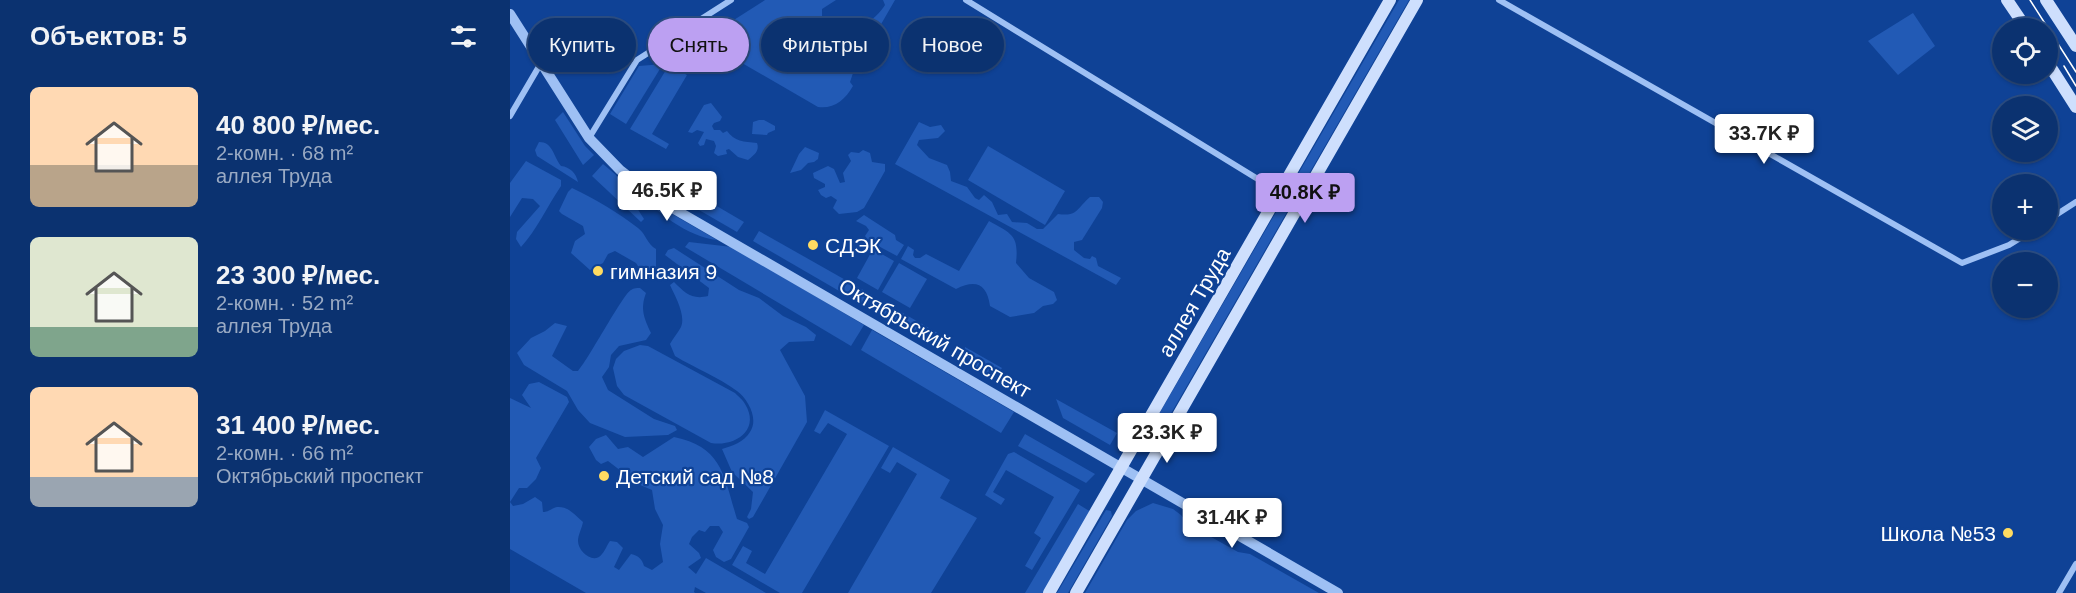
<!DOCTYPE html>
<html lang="ru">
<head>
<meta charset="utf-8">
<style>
	body { margin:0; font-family:Helvetica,sans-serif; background:#193e78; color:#f1f3f6; height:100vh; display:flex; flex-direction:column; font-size:22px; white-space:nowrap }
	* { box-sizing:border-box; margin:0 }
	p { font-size:20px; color:#9aaac3 }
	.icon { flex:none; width:33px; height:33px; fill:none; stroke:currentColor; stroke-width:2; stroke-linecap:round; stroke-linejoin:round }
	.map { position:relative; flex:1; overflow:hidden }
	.details { display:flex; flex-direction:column; background:#0b3270; width:510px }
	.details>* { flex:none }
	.guide { position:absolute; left:18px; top:18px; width:570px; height:54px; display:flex; gap:12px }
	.tools { position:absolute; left:1482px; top:18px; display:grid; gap:12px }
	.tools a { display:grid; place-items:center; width:66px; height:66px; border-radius:50%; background:#0b3270; box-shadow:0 2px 4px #0004,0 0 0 2px #2b4d83; font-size:30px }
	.price { position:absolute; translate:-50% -51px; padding:0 14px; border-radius:6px; background:#fff; color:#222; font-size:20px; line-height:39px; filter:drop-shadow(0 2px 3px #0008) }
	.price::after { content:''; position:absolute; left:50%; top:36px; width:18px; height:14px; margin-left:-9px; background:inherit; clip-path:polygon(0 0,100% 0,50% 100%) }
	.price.current { background:#bca0f2; color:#111 }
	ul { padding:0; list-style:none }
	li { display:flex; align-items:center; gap:18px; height:150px; padding:0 30px }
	li span { display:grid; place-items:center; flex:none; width:168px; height:120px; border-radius:9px; color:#555 }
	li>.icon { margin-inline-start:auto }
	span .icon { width:72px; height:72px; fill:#fffc; stroke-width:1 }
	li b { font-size:26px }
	h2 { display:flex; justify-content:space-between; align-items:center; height:72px; padding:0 30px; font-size:26px }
	.pill { padding:0 21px; border-radius:27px; background:#0b3270; box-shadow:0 2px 4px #0004,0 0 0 2px #2b4d83; font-size:21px; line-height:54px }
	.pill.current { background:#bca0f2; color:#111 }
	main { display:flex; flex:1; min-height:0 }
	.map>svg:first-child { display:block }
</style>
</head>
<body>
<main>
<section class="details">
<h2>Объектов: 5<svg class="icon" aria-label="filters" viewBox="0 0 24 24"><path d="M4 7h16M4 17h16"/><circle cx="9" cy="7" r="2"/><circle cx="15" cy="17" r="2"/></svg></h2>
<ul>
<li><span style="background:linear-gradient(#ffd9b3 65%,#b9a48a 0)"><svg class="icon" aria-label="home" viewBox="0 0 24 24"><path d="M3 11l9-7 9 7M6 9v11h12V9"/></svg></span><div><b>40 800 ₽/мес.</b><p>2-комн. · 68 m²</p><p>аллея Труда</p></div></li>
<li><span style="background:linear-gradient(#dfe7d0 75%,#7fa58c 0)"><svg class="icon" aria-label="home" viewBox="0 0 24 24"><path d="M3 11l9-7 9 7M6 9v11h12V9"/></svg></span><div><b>23 300 ₽/мес.</b><p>2-комн. · 52 m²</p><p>аллея Труда</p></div></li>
<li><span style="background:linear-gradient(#ffd9b3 75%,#9aa5b1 0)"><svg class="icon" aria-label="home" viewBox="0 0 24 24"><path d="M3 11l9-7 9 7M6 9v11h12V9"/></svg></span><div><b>31 400 ₽/мес.</b><p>2-комн. · 66 m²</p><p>Октябрьский проспект</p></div></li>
</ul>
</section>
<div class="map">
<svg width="1566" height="593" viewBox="0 0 1566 593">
	<rect width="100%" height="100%" fill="#0f4296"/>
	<!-- green -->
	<g fill="#225ab5">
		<path d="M 255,0 L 326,0 L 312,9 L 312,16 L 326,35 C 343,34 366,20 375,5 L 373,0 L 385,0 L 343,73 L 340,82 L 343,86 C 335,100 324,109 308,107 L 225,59 L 205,32 Z"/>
		<polygon points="889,0 899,0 640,450 634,451 631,445"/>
		<polygon points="1403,13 1425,46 1388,75 1358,41"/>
		<polygon points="153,64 116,124 100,114 129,66"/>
		<polygon points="159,65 177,75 142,134 159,144 156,149 120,129"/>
		<path d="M 201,103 L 212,117 L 210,121 L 204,123 L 202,126 L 204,130 L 210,130 L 213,133 L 217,131 C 224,141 234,142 247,143 C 250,151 244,155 238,160 L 228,157 L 219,149 L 216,150 L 217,154 L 208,156 L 204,153 L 206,146 L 204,141 L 196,139 L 194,145 L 190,146 L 188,143 L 194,132 L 187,130 L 182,133 L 178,132 L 194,105 Z"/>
		<polygon points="53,112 75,146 84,155 73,165 45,120"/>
		<polygon points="249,120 254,120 265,126 265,130 258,133 257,135 242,134 243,122"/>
		<path d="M 409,122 L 420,127 L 431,125 L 435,131 L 428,138 L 409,140 L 407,145 L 419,158 L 437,165 L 440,172 L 441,181 L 457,187 L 465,198 L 469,200 L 474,195 L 482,202 L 488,215 L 497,214 L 502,222 L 517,223 L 527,229 L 533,229 L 548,214 C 568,217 567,208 580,197 L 589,197 L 593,202 L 592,208 L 572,240 L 564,242 L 564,250 L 574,258 L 580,259 L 582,256 L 586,258 L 588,266 L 611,278 L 606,285 L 385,164 Z"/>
		<path d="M 29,142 C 43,142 43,156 51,166 C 60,167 66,173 68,182 L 27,156 L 25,150 Z"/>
		<polygon points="478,146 555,191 535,225 458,180"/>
		<polygon points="295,147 309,153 308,159 304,162 298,163 291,170 280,173 289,154"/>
		<polygon points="353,150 360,153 362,162 375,164 375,171 354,208 347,212 329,214 323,208 327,200 321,196 316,198 311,195 308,190 315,187 315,184 304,178 303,173 318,166 324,169 330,183 335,182 333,173 341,161 338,155 341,152 349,153"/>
		<path d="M 16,161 L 51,180 L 51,186 C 38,205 26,231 11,247 L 6,239 L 7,232 L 30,206 L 23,199 L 12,198 L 0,217 L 0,183 Z"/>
		<polygon points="93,164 106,175 134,219 131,222 82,176"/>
		<path d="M 126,187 L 155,210 L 207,240 C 180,238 141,210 126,187 Z"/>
		<path d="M 62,188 C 85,199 109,213 128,228 C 136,234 137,244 146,249 L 146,273 L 140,278 L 133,280 L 125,276 L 130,269 L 126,263 L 105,251 L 98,254 L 93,263 L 80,270 L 61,253 L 65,241 L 75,234 L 73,226 L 52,214 L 49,211 L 58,192 Z"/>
		<polygon points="176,188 234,222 227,232 170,199"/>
		<polygon points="354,215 385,235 386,240 394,245 387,256 359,241 355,236 359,230 356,226 346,221"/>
		<path d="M 479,221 C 502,234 509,235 506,263 L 519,278 L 544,292 L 547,300 L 543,304 L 533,306 L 524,313 L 500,317 L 480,306 C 477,284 466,279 446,289 L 391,259 L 398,246 L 404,250 L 403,255 L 405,258 L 410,258 L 416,254 L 449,271 Z"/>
		<polygon points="249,231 362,295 355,306 243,241"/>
		<polygon points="179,242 222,247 354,325 341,346 175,247"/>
		<path d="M 164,248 L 229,290 L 249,298 L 273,316 L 296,327 L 306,335 L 304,341 L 279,342 L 270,350 L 295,396 L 297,422 L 243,517 L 239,519 L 237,517 L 241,509 L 243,492 L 222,472 L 212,449 C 222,446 234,442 240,432 C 249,419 238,399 227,391 C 208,377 185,368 165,356 L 160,344 C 163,338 168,333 171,327 C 176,315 165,296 160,285 L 164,282 C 175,293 182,300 198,296 L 199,288 L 155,255 L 158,250 Z"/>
		<polygon points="363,249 384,261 368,290 347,278"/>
		<polygon points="389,263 417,279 400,308 372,292"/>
		<path d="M 130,288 L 136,293 C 130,309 134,318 141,333 L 136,340 L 109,346 L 101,355 L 99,367 L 92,377 L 98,390 L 144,419 L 165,426 L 167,430 L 158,435 L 115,437 L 80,423 L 68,410 L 57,391 L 14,365 L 7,353 L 21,338 L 35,331 L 45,323 L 57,326 L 42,356 L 63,371 L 68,371 C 80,357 113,294 121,290 C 124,288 127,288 130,288 Z"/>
		<polygon points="372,301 431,335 418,341 366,311"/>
		<polygon points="362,330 504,412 491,433 351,350"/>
		<path d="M 130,345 L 138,346 L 225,393 C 228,396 233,400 235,404 C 251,430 225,447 201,443 L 114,395 L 107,386 L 103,368 L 106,359 L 114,351 Z"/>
		<polygon points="455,347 492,368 484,380 468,371 454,352"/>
		<path d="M 29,382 L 57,397 L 59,402 L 26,458 L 31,468 L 26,479 L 17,488 L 9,488 L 0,502 L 3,506 L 13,504 L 25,497 L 32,502 L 33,512 C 39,512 42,508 47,507 C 58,506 65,515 73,522 C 72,528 68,535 68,541 C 68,552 84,565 92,554 C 95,551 97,545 100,541 L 107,542 L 113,548 L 104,567 L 109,570 L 121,554 C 129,556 132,559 134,566 L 142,570 L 153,562 L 150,544 L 153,525 L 145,509 L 142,490 L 114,478 L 111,471 L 98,461 L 91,464 L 86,460 L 79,447 L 86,439 L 96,435 L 108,449 L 118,447 L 133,457 L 164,437 C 213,447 214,477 227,519 L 237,523 L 239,527 L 221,559 L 214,562 L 206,557 L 203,550 L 213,532 L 209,526 L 200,526 L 195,532 L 189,530 L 182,537 L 179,544 L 189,553 L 191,558 L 178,567 L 186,574 L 196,558 L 256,593 L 196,593 L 185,587 L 184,592 L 185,593 L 76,593 L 0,549 L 0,398 L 21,408 L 12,395 L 19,384 Z"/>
		<polygon points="546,399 607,433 600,445 553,418"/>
		<polygon points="315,410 379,446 292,593 270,593 222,565 233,546 242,551 236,563 255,574 337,434 318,423 310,434 304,431"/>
		<polygon points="515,434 585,474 576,483 508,446"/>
		<polygon points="383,447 440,480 430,498 467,518 421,593 338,593 407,474 387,462 380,473 371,468"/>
		<polygon points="504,452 570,490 522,570 515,566 531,538 524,533 544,497 496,470 483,492 495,499 491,505 475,495 498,454"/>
		<polygon points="643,503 663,509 671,515 678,524 728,552 740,554 809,593 575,593 617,520 626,511"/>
		<polygon points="568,504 581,512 535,593 515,593"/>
		<polygon points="596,510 601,511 602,516 558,593 547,593"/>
	</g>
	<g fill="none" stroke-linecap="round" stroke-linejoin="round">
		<!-- minor -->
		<g stroke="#9ec0f4" stroke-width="6">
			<polyline points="456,0 769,192"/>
			<polyline points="989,0 1452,263 1499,245 1523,230"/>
			<polyline points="0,116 31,63"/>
			<polyline points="79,138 127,60 221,0"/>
			<polyline points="1538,220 1566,202"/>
			<polyline points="1549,593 1566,564"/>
		</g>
		<!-- tertiary -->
		<polyline stroke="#9ec0f4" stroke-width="10" points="0,14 79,138 110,170 152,202 828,593"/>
		<!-- secondary -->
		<g stroke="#cedffd" stroke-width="12">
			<polyline points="1497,0 1516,28"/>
			<polyline points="1536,0 1566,46"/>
			<polyline points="1538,63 1566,107"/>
			<polyline points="539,593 880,0"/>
			<polyline points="566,593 907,0"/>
		</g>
		<!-- tram -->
		<g stroke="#fff" stroke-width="1.5">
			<polyline points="1520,0 1566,72"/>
			<polyline points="1554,66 1566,86"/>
		</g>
	</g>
	<!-- markers -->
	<g fill="#ffdb61" stroke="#0f4296" stroke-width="2">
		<circle cx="303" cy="245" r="6"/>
		<circle cx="88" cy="271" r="6"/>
		<circle cx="94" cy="476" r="6"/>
		<circle cx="1498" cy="533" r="6"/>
	</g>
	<g text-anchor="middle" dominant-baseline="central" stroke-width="4.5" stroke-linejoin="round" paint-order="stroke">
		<!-- poi labels -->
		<g font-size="21" fill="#fff" stroke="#0f4296" text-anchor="start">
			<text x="315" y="245">СДЭК</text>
			<text x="100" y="271">гимназия 9</text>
			<text x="106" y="476">Детский сад №8</text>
			<text x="1486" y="533" text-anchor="end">Школа №53</text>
		</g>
		<!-- street labels -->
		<g font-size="21" fill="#fff" stroke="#0f4296">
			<text transform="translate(684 302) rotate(-60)">аллея Труда</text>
			<text transform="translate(425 338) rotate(30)">Октябрьский проспект</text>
		</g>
	</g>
</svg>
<div class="tools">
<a><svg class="icon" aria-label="locate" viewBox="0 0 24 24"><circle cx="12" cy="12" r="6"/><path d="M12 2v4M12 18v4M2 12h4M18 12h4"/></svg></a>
<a><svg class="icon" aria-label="layers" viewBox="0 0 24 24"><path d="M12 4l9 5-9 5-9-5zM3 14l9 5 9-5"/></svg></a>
<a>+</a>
<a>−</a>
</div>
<b class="price" style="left:1254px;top:165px">33.7K ₽</b>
<b class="price" style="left:157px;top:222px">46.5K ₽</b>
<b class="price current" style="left:795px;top:224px">40.8K ₽</b>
<b class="price" style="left:657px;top:464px">23.3K ₽</b>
<b class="price" style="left:722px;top:549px">31.4K ₽</b>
<div class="guide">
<a class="pill">Купить</a>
<a class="pill current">Снять</a>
<a class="pill">Фильтры</a>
<a class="pill">Новое</a>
</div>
</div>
</main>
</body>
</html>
